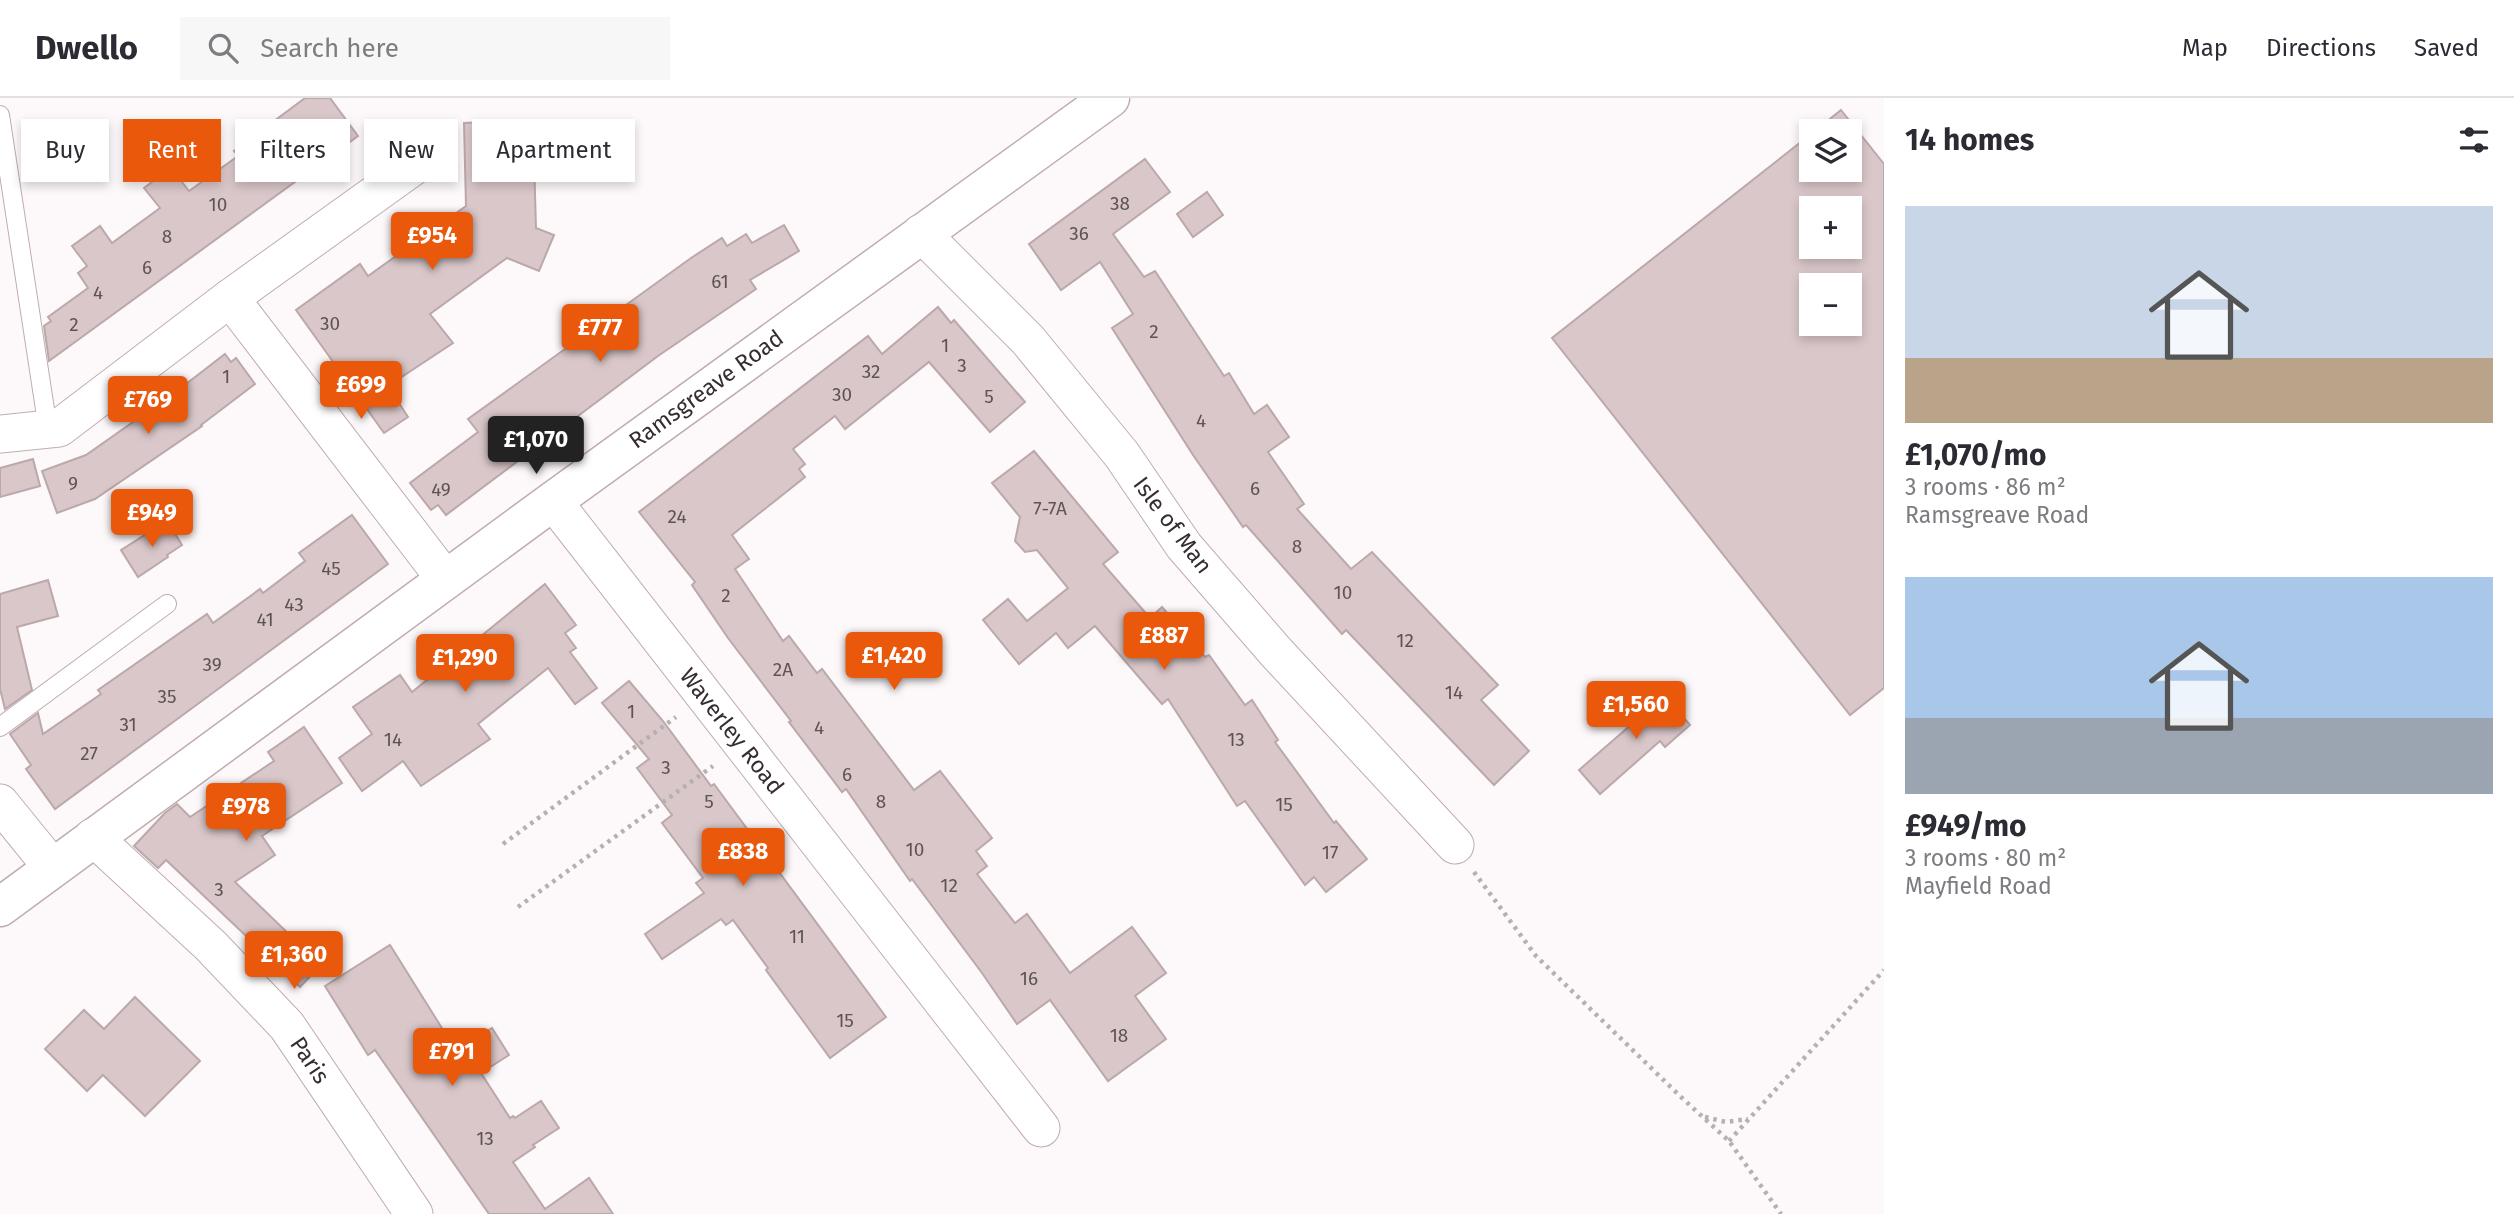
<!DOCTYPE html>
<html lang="en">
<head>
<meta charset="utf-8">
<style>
	body { margin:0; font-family:"Fira Sans",sans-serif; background:#f7f7f7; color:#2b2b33; height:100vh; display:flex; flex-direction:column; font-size:26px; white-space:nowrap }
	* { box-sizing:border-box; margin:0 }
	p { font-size:23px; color:#7c7c81 }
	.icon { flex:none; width:38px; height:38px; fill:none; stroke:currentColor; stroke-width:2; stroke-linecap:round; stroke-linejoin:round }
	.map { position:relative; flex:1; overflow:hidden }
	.details { display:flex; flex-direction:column; background:#fff; width:630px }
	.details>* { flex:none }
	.hud { position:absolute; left:21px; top:21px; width:665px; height:63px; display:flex; gap:14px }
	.buttons { position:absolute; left:1799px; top:21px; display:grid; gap:14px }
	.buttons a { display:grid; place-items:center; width:63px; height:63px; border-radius:0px; background:#fff; box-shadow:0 4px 10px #0003; font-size:35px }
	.price { position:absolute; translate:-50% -60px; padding:0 16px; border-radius:7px; background:#ea580c; color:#fff; font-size:23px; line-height:46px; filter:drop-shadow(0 2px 4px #0008) }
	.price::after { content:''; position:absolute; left:50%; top:42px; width:21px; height:16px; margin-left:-10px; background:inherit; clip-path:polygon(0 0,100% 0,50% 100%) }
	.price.active { background:#222; color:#fff }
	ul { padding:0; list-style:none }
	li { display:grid; align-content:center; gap:14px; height:371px; padding:0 21px }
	li span { display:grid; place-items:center; height:217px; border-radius:0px; color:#555 }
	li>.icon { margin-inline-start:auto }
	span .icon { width:126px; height:126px; fill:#fffc; stroke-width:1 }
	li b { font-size:30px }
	h2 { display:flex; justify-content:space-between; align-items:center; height:84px; padding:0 21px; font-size:30px }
	.tag { padding:0 24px; border-radius:0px; background:#fff; box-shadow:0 4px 10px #0003; font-size:24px; line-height:63px }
	.tag.active { background:#ea580c; color:#fff }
	header { display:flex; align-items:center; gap:42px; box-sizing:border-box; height:98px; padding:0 35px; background:#fff; border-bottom:2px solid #e1e1e2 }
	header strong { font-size:33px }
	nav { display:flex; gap:38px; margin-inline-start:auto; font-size:24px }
	.search { width:490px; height:63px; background:#f7f7f7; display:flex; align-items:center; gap:18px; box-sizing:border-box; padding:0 24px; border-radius:0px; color:#7c7c81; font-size:26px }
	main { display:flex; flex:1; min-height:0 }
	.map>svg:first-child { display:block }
</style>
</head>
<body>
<header>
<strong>Dwello</strong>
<div class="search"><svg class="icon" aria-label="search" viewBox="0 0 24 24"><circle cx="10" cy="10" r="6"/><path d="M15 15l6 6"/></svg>Search here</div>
<nav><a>Map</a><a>Directions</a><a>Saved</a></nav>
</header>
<main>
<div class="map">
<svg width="1884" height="1116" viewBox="0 0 1884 1116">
	<rect width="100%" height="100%" fill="#fdf8f9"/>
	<!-- building -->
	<g fill="#dac7c9" stroke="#bba8aa" stroke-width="2" fill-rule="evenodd">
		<polygon points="305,0 330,0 358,38 49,263 44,228 51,223 48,219 88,190 78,175 87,168 72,148 100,128 112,145 160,110 144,90 171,70 189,93 238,58 234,53"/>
		<path d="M 1841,12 L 1884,66 L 1884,590 L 1850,617 L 1552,240 L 1811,36 L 1811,72 L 1850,72 L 1850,33 L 1815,33 ZM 1811,110 L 1850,110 L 1850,149 L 1811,149 ZM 1811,187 L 1850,187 L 1850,226 L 1811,226 Z"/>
		<polygon points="529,22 530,61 534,61 536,130 554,137 539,173 507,160 430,216 453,245 388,288 408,319 384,335 296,212 360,166 368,178 466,108 464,25"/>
		<polygon points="1145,61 1170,94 1113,136 1144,179 1155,173 1224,278 1229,275 1254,316 1267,307 1289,339 1268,354 1304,406 1297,411 1351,471 1372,454 1498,587 1481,602 1529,653 1494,687 1346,532 1342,536 1246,427 1243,429 1193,357 1112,230 1133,216 1100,164 1061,192 1029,146"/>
		<polygon points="1207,94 1223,117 1193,139 1177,116"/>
		<polygon points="784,127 799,153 750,182 756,191 658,258 446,417 438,407 431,412 410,385 478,334 468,321 691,160 722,140 727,148 746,136 752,145"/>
		<polygon points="938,209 951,225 954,222 1025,304 990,334 929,264 845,331 835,318 793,351 805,366 799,371 805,379 732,437 749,461 735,471 783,543 789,538 817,575 822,571 914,692 940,673 992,740 976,753 987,768 977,776 1015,825 1027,816 1070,875 1132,829 1166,875 1135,898 1166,941 1108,983 1050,902 1017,926 982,875 912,781 910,783 846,691 842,694 789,624 791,623 728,540 692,487 695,484 639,414 868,238 882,256"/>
		<polygon points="225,256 231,264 236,260 255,286 201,327 202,328 95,401 57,415 42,373 86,357 177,293"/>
		<polygon points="1034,353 1118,454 1103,466 1150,520 1162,509 1205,559 1209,557 1245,607 1252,602 1278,642 1275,644 1334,725 1336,723 1367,761 1326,794 1314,779 1305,787 1245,703 1237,708 1168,601 1162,606 1095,528 1068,550 1056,535 1019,566 983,522 1008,501 1027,523 1068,490 1037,452 1025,454 1015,443 1020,419 992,385"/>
		<polygon points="33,361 40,388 0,399 0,370"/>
		<polygon points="352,417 388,466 55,711 26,671 31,667 10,636 38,615 43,636 101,596 98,592 207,516 213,525 260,491 263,495 305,463 299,455"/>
		<polygon points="167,423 182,447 167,457 168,459 138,479 121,452"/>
		<polygon points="48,482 58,518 17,529 32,592 5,611 0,591 0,496"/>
		<polygon points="545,486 576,527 565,535 576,550 570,554 597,590 575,606 548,570 478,626 490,641 421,688 403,663 362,693 339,660 372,636 353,609 400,577 412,594"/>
		<polygon points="629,583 663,623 711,688 714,686 886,919 830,960 766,872 768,870 733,822 726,827 721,821 662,861 645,836 704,795 696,785 703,780 662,725 672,717 637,670 649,661 602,605"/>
		<polygon points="1659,591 1690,627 1665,649 1660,643 1600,696 1579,672 1640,619 1634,613"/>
		<polygon points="304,629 342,685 262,738 275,757 235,784 321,867 300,889 166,762 158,770 134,748 165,715 177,706 190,719 274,663 268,654"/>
		<polygon points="390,847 455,951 462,946 464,949 492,930 509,957 481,975 510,1020 513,1018 515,1020 541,1003 559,1030 533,1047 535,1049 513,1064 545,1111 589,1080 613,1116 489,1116 375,952 368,957 325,888"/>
		<polygon points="135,899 200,963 145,1018 103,977 87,993 45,951 84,912 104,931"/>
	</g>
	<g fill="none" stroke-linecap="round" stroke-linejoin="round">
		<!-- lane casing -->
		<g stroke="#c0adaf" stroke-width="20">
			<g id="lane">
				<polyline points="0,17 48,331"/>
				<polyline points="0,629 167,506"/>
			</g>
		</g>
		<!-- street casing -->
		<g stroke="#c0adaf" stroke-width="39">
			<g id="street">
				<polyline points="921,135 1028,242 1122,357 1184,448 1275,553 1455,747"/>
				<polyline points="230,200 446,482"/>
				<polyline points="0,336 59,330 230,200 421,63"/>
				<polyline points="553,403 1041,1030"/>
				<polyline points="0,705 52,769"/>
				<polyline points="93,739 211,848 287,928 414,1116"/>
			</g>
		</g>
		<!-- secondary casing -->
		<g stroke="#c0adaf" stroke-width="41">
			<polyline id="secondary" points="0,809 553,403 1110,0"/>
		</g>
		<!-- path -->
		<g stroke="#b6b0b1" stroke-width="4.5" stroke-dasharray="3.5 5" stroke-linecap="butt">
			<polyline points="503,746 676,619"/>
			<polyline points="1474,774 1536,858 1681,999 1729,1043 1781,1116"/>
			<polyline points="518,809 713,668"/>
			<polyline points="1705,1019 1726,1024 1748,1021"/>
			<polyline points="1729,1043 1884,872"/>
		</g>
		<!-- lane -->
		<use href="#lane" stroke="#fff" stroke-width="18"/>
		<!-- street -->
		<use href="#street" stroke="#fff" stroke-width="37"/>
		<!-- secondary -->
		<use href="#secondary" stroke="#fff" stroke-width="38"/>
	</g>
	<g text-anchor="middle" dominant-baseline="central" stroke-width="6" stroke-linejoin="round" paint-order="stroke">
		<!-- number labels -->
		<g font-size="19" fill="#5e5455">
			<text x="1120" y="105">38</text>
			<text x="218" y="106">10</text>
			<text x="1079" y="135">36</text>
			<text x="167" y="138">8</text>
			<text x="147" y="169">6</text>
			<text x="720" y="183">61</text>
			<text x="98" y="194">4</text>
			<text x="330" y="225">30</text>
			<text x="74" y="226">2</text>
			<text x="1154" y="233">2</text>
			<text x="945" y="247">1</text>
			<text x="962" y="267">3</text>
			<text x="871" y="273">32</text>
			<text x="226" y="278">1</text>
			<text x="842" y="296">30</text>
			<text x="989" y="298">5</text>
			<text x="1201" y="322">4</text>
			<text x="73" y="385">9</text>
			<text x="1255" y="390">6</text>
			<text x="441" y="391">49</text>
			<text x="1050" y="410">7-7A</text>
			<text x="677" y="418">24</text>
			<text x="1297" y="448">8</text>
			<text x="331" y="470">45</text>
			<text x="1343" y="494">10</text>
			<text x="726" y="497">2</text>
			<text x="294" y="506">43</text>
			<text x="265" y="521">41</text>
			<text x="1405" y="542">12</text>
			<text x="212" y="566">39</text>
			<text x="783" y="571">2A</text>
			<text x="1454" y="594">14</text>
			<text x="167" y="598">35</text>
			<text x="631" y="613">1</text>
			<text x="128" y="626">31</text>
			<text x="819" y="629">4</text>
			<text x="393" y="641">14</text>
			<text x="1236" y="641">13</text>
			<text x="89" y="655">27</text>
			<text x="666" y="669">3</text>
			<text x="847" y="676">6</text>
			<text x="709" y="703">5</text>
			<text x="881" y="703">8</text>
			<text x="1284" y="706">15</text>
			<text x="915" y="751">10</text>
			<text x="1330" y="754">17</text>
			<text x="949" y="787">12</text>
			<text x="219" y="791">3</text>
			<text x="797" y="838">11</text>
			<text x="1029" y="880">16</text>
			<text x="845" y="922">15</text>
			<text x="1119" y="937">18</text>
			<text x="485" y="1040">13</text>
		</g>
		<!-- street labels -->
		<g font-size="23" fill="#352d2e" stroke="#fff">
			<text transform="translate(706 291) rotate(-36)">Ramsgreave Road</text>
			<text transform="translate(1173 427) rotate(53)">Isle of Man</text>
			<text transform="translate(732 633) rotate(52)">Waverley Road</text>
			<text transform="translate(310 962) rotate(56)">Paris</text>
		</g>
	</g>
</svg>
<div class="buttons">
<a><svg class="icon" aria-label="layers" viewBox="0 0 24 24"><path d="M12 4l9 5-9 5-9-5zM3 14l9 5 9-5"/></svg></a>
<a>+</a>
<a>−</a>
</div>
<b class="price" style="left:432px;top:174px">£954</b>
<b class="price" style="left:600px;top:266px">£777</b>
<b class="price" style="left:361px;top:323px">£699</b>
<b class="price" style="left:148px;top:338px">£769</b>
<b class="price active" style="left:536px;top:378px">£1,070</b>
<b class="price" style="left:152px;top:451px">£949</b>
<b class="price" style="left:1164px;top:574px">£887</b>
<b class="price" style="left:894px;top:594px">£1,420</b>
<b class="price" style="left:465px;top:596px">£1,290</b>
<b class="price" style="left:1636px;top:643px">£1,560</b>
<b class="price" style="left:246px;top:745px">£978</b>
<b class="price" style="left:743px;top:790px">£838</b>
<b class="price" style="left:294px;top:893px">£1,360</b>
<b class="price" style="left:452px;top:990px">£791</b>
<div class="hud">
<a class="tag">Buy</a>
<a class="tag active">Rent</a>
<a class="tag">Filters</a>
<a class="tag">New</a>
<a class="tag">Apartment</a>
</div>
</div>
<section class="details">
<h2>14 homes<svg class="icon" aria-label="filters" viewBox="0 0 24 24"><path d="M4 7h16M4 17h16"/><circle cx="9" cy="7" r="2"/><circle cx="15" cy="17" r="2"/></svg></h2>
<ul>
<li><span style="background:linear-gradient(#c9d6e8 70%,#b9a48a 0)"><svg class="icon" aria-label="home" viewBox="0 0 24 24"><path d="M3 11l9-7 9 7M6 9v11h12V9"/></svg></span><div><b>£1,070/mo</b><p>3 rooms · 86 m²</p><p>Ramsgreave Road</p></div></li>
<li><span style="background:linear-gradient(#a9c7e8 65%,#9aa5b1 0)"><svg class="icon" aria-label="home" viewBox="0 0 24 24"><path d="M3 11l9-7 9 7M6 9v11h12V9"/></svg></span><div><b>£949/mo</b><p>3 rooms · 80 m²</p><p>Mayfield Road</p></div></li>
</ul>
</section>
</main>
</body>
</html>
